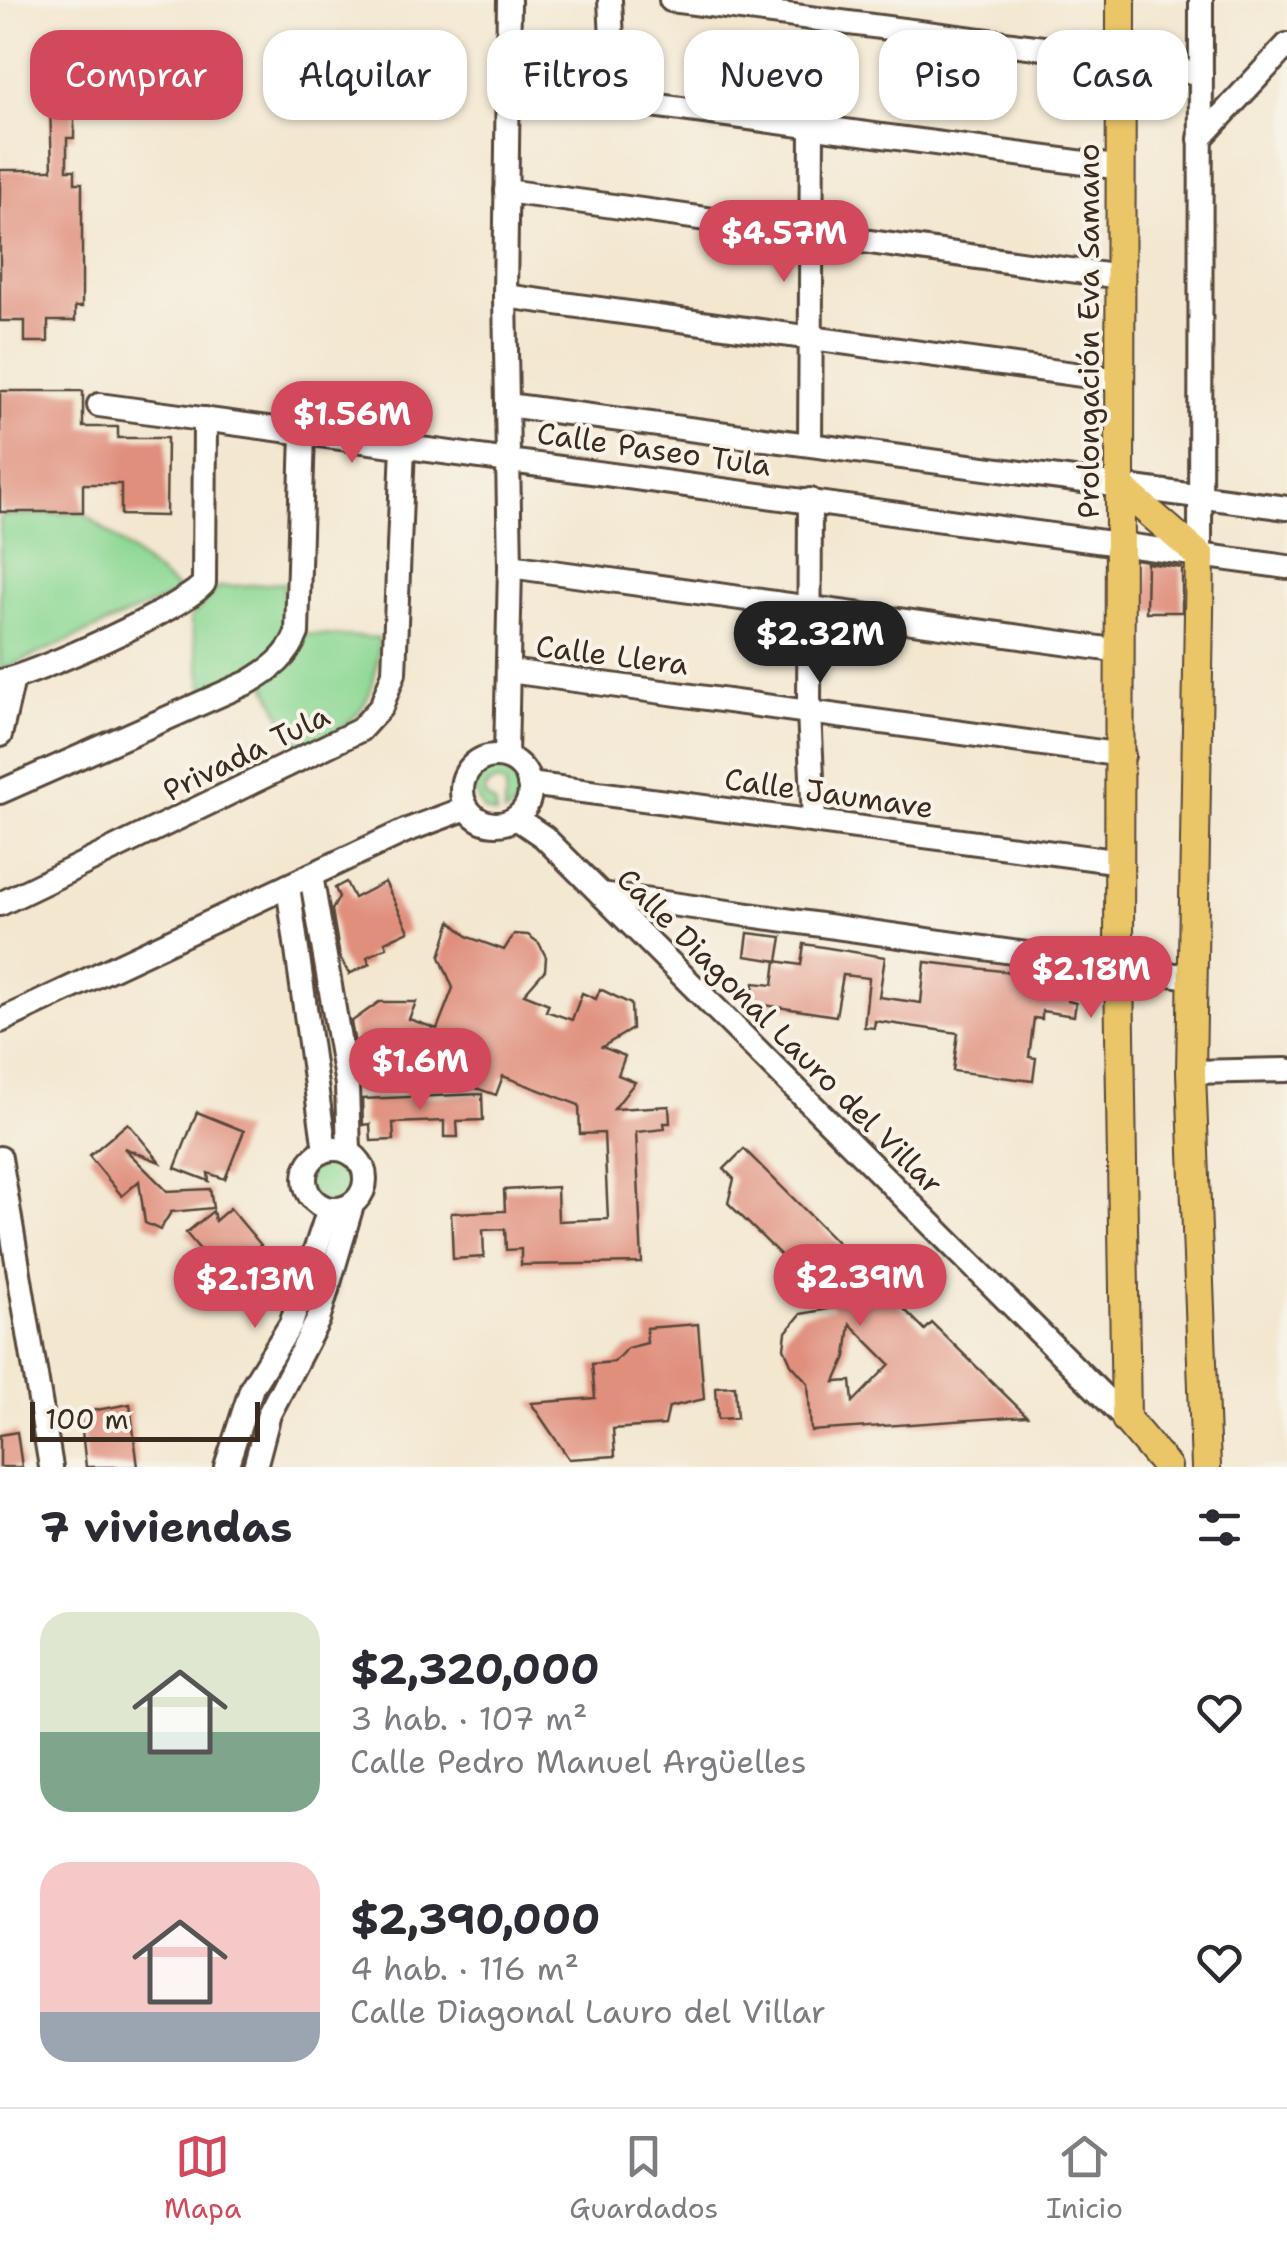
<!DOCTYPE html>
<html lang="es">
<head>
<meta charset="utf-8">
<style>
	body { margin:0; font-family:"Shantell Sans",sans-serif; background:#f2f2f3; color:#2b2b33; height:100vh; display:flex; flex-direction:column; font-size:38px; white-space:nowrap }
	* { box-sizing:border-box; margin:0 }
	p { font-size:32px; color:#7c7c81 }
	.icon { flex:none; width:55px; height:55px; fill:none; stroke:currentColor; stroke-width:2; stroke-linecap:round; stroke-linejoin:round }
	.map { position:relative; height:1467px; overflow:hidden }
	.sheet { display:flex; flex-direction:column; background:#fff; flex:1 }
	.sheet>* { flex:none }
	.guide { position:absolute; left:30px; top:30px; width:1228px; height:90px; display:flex; gap:20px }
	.scale { position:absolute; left:30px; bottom:25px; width:230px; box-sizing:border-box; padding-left:10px; border:5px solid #3b2a1e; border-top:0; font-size:28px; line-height:35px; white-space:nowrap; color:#3b2a1e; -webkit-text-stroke:8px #f7f3e8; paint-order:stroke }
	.price { position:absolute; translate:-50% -85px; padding:0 22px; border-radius:35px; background:#d1495b; color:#fff; font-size:32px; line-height:65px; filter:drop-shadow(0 2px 5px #0008) }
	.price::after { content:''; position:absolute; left:50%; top:60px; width:30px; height:22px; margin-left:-15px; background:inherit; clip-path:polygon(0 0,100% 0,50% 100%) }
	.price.active { background:#222; color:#fff }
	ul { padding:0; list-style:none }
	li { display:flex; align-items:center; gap:30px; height:250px; padding:0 40px }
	li span { display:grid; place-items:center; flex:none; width:280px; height:200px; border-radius:30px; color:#555 }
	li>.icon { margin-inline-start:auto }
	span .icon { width:120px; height:120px; fill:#fffc; stroke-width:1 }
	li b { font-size:42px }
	h2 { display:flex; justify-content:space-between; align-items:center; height:120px; padding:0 40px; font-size:42px }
	.tag { padding:0 35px; border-radius:30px; background:#fff; box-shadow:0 2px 8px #0004; font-size:35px; line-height:90px }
	.tag.active { background:#d1495b; color:#fff }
	.tabs { display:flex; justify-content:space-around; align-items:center; height:140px; border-top:2px solid #e1e1e2; background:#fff; font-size:28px; color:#7c7c81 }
	.tabs a { display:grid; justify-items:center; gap:5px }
	.tabs .active { color:#d1495b }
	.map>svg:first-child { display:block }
</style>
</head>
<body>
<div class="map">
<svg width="1287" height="1467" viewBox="0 0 1287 1467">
	<rect width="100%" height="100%" fill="#f7f3e8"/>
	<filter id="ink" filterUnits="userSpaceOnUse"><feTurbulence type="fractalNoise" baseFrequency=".01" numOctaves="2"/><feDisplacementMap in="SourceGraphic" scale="20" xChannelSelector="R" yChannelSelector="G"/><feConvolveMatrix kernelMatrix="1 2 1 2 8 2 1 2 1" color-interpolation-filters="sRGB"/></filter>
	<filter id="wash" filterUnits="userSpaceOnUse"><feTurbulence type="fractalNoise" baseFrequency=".0048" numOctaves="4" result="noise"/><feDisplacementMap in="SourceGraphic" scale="40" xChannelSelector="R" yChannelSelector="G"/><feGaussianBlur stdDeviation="2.25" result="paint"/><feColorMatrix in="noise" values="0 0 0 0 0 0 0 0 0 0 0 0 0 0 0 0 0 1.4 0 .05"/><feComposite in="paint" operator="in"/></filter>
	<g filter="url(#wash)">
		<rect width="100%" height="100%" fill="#f3e7d0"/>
		<!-- green -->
		<g fill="#8dd894" stroke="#648159" stroke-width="2.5">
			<polygon points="83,512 181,592 0,670 0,516"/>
			<path d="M 284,583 L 284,633 L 379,638 C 375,708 360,721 299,752 L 257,666 L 204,691 L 190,618 L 219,587 Z"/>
			<path d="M 498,769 L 517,779 C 523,794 519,807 504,814 L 506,786 L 497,781 L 487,785 L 484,795 L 496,805 L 496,815 L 483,810 L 474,791 L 484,772 Z"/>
			<circle cx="333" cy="1179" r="26"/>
		</g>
		<g id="blocks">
			<!-- building -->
			<g fill="#e08f7d" fill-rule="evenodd">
				<polygon points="50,105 74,105 74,138 67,138 67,170 75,170 75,183 82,183 82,307 75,307 75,321 48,321 48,342 25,342 25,321 0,321 0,170 52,170"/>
				<polygon points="0,391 83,391 83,427 118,427 118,438 167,438 166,516 121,515 121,484 83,484 83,512 0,512"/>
				<polygon points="1147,563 1182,568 1182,612 1146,612"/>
				<polygon points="346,882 354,898 385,882 409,931 385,942 387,947 367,957 370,964 349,974 340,957 332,910 339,897 335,888"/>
				<polygon points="451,921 468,937 504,950 514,934 528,935 539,943 546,957 545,970 524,994 549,1004 546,1011 572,1020 582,993 596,999 600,989 631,1004 632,1029 602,1047 625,1056 618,1075 635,1082 614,1109 669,1106 670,1123 664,1123 665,1129 636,1132 642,1263 521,1265 521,1249 506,1250 505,1229 483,1230 484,1257 453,1259 451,1213 505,1211 504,1190 557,1187 558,1221 608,1219 604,1133 580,1134 579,1105 503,1076 496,1095 380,1055 375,1070 357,1055 351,1022 379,1002 416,1002 409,1019 437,1029 453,988 440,957"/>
				<polygon points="748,933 782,937 778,961 745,956"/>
				<polygon points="804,944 885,957 879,997 921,1003 925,962 1070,979 1068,1001 1076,1003 1074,1016 1042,1011 1042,1019 1034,1018 1029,1057 1036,1058 1033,1081 953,1071 958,1033 875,1021 874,1028 864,1027 869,978 843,975 836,1016 751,1003 754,983 773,985 776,961 801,965"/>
				<polygon points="482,1094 483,1120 457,1121 458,1137 444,1137 444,1121 393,1123 394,1140 371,1141 370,1124 363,1125 362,1099"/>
				<polygon points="197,1112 244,1131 225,1179 208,1173 209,1181 175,1168"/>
				<polygon points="128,1123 160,1162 124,1148 167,1191 210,1189 213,1208 171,1212 160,1230 145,1223 139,1181 122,1196 89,1156"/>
				<path d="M 744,1149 L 925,1330 L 932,1323 L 1027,1416 L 811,1431 L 808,1383 L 791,1364 L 784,1348 L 786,1332 L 801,1314 L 834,1308 L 728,1203 L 734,1179 L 724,1169 ZM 850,1324 L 890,1364 L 853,1402 L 851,1381 L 835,1382 L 846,1357 Z"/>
				<polygon points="230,1208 261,1245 223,1277 186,1233 213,1211 215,1221"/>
				<polygon points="698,1324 704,1399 669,1407 665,1425 613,1429 615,1456 569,1459 531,1403 595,1398 592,1364 614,1362 627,1348 647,1343 646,1328"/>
				<polygon points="735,1386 737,1418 718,1419 716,1387"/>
				<polygon points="130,1404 138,1467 86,1467 80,1413"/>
				<polygon points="17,1432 22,1467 0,1467 0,1435"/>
			</g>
		</g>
	</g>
	<g filter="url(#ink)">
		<use href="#blocks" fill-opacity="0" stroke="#574639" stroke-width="2.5"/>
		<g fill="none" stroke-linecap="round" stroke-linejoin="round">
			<!-- minor casing -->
			<g stroke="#574639" stroke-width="28">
				<g id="minor">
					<polyline points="610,0 615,100"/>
					<polyline points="671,0 1121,58 1201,74"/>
					<polyline points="510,86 1122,168"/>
					<polyline points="1200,139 1287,45"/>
					<polyline points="506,191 1120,277"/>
					<polyline points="505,296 1118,380"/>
					<polyline points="99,405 1287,567"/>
					<polyline points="507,405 1287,508"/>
					<polyline points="810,444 812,126"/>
					<polyline points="810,500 809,711 814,821"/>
					<polyline points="1200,556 1201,0"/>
					<polyline points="510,566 1121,651"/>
					<polyline points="509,671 1123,755"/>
					<path d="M 0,681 C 30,677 188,606 204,583 L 205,419"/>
					<polyline points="0,735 13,679"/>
					<circle cx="496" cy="790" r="34"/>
					<polyline points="506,757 510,566 505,296 509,0"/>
					<polyline points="529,784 1121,862"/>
					<path d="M 0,792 L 249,682 C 271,669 288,657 297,633 L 303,433"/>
					<polyline points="516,818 544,837 1126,1419"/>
					<polyline points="311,875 347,1085 349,1152"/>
					<polyline points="288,886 325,1150"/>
					<polyline points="601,894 1190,977"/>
					<polyline points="0,904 360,730 381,707 394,673 403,446"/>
					<polyline points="0,1021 405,831 467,808"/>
					<polyline points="1191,1072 1287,1070"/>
					<circle cx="335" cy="1179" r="30"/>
					<polyline points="0,1158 51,1467"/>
					<polyline points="226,1467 252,1387 291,1324 329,1209"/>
					<polyline points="255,1467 269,1414 318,1320 352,1205"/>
				</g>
			</g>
			<!-- major casing -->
			<g stroke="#574639" stroke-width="32">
				<g id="major">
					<polyline points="1121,0 1119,969 1126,1419 1167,1467"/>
					<polyline points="1120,487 1200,556 1191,1072 1206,1467"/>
				</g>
			</g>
			<!-- minor -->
			<use href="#minor" stroke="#fff" stroke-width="22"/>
			<!-- major -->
			<use href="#major" stroke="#ebc669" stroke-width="28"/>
		</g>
	</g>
	<g text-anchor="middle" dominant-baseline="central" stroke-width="8" stroke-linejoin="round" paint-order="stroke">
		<!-- street labels -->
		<g font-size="30" fill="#3b2a1e" stroke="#f7f3e8">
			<text transform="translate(1088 331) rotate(-90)">Prolongación Eva Samano</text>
			<text transform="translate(654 449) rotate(8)">Calle Paseo Tula</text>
			<text transform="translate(612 655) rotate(7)">Calle Llera</text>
			<text transform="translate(246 753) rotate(-26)">Privada Tula</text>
			<text transform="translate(829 793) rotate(8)">Calle Jaumave</text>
			<text transform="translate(780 1031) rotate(45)">Calle Diagonal Lauro del Villar</text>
		</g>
	</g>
</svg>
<div class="scale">100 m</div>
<b class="price" style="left:784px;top:285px">$4.57M</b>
<b class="price" style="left:352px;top:466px">$1.56M</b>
<b class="price active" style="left:820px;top:686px">$2.32M</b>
<b class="price" style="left:1091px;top:1021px">$2.18M</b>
<b class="price" style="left:420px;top:1113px">$1.6M</b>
<b class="price" style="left:860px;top:1329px">$2.39M</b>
<b class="price" style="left:255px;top:1331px">$2.13M</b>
<div class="guide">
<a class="tag active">Comprar</a>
<a class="tag">Alquilar</a>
<a class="tag">Filtros</a>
<a class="tag">Nuevo</a>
<a class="tag">Piso</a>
<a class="tag">Casa</a>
</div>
</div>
<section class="sheet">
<h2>7 viviendas<svg class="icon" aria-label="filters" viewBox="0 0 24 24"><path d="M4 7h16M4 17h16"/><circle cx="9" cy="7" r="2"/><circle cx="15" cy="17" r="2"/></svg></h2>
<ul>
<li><span style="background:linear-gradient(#dfe7d0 60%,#7fa58c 0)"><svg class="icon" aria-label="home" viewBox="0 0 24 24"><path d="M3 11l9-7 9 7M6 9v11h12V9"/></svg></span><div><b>$2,320,000</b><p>3 hab. · 107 m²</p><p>Calle Pedro Manuel Argüelles</p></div><svg class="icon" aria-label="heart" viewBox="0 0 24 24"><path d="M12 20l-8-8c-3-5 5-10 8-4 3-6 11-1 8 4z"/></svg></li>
<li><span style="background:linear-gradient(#f6c9c9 75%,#9aa5b1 0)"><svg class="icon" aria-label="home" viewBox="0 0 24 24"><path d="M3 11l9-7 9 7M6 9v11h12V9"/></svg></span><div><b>$2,390,000</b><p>4 hab. · 116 m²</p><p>Calle Diagonal Lauro del Villar</p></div><svg class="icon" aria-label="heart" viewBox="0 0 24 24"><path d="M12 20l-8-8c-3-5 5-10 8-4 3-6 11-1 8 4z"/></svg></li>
</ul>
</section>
<nav class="tabs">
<a class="active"><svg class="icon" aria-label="map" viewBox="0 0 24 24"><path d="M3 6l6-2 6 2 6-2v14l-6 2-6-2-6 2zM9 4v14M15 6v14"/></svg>Mapa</a>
<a><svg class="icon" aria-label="saved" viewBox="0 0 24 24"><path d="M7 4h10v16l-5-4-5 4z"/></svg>Guardados</a>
<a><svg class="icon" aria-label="home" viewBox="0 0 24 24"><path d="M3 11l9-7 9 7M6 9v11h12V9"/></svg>Inicio</a>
</nav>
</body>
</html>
